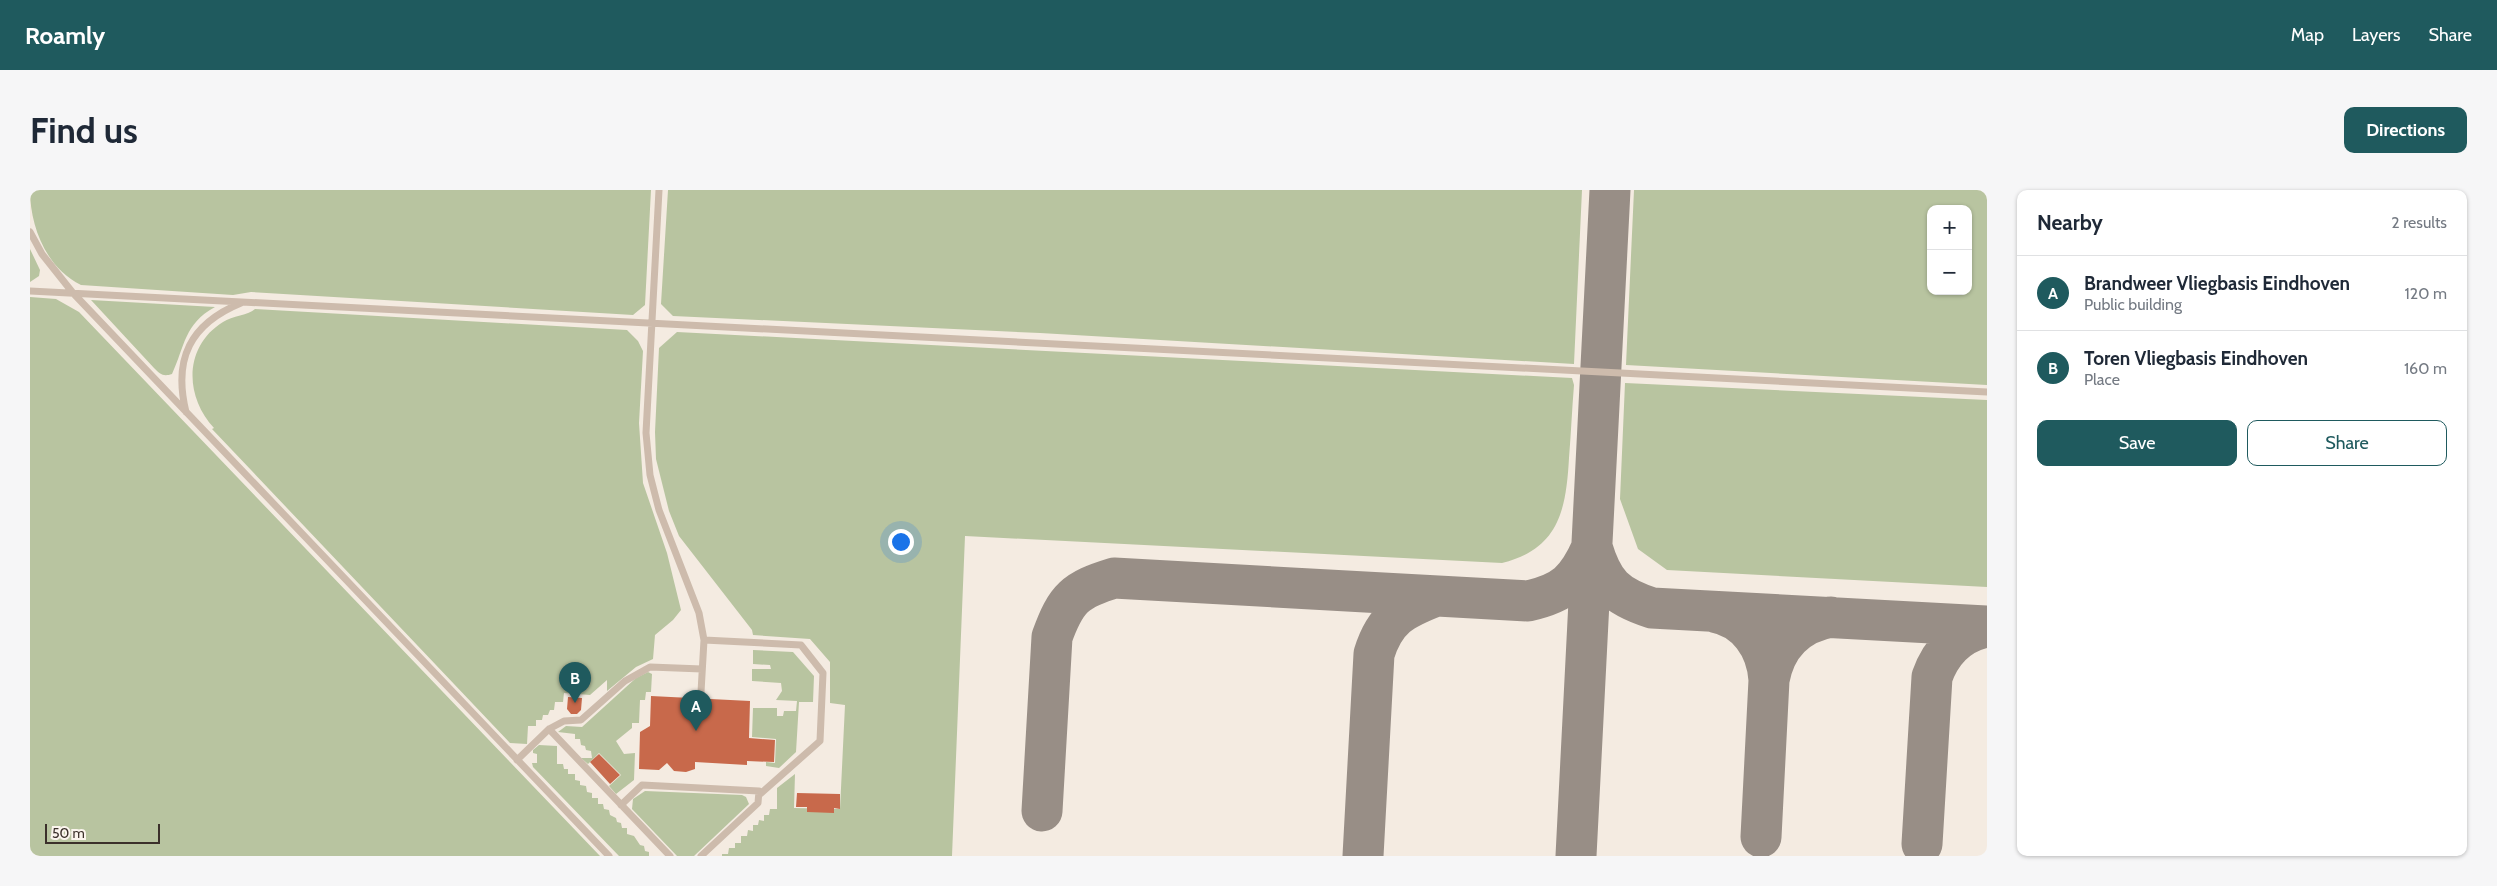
<!DOCTYPE html>
<html lang="en">
<head>
<meta charset="utf-8">
<style>
	body { margin:0; font-family:Cabin,sans-serif; background:#f6f6f7; color:#1f2937 }
	.controls { position:absolute; right:15px; top:15px; display:grid; overflow:hidden; border-radius:10px; box-shadow:0 1px 4px #0004 }
	.controls button { width:45px; height:45px; display:grid; place-items:center; padding:0; border:0; border-bottom:1px solid #e0e1e3; background:#fff; color:#1f2937; font:25px sans-serif }
	.scale { position:absolute; left:15px; bottom:12px; width:115px; box-sizing:border-box; padding-left:5px; border:2px solid #3b302b; border-top:0; font-size:14px; line-height:18px; white-space:nowrap; color:#3b302b; -webkit-text-stroke:4px #fbf5ee; paint-order:stroke }
	.you { position:absolute; left:870px; top:351px; width:18px; height:18px; margin:-12px; border:4px solid #fff; border-radius:50%; background:#1a73e8; box-shadow:0 0 0 8px #1a73e833 }
	.badge { display:grid; place-items:center; width:32px; height:32px; border-radius:50%; background:#1f5a5e; color:#fff; font-size:16px; font-weight:700 }
	.pin { position:absolute; translate:-50% -41px; filter:drop-shadow(0 1px 2px #0008) }
	.pin::after { content:''; position:absolute; top:26px; width:18px; height:15px; background:inherit; clip-path:polygon(0 0,100% 0,50% 100%) }
	.list { margin:0; padding:0; list-style:none }
	h2 { display:flex; justify-content:space-between; align-items:center; height:65px; margin:0; padding:0 20px; font-size:21px }
	h2 small { font-size:16px; font-weight:400; color:#747a83 }
	.list li { display:grid; grid-template-columns:32px 1fr auto; gap:15px; align-items:center; box-sizing:border-box; height:75px; padding:0 20px; border-top:1px solid #e0e1e3 }
	.list b { display:block; font-size:19px; white-space:nowrap }
	.list p { margin:0; font-size:16px; white-space:nowrap; color:#747a83 }
	.list em { font-size:16px; font-style:normal; color:#747a83 }
	.actions { display:flex; gap:10px; padding:15px 20px }
	.actions a { flex:1; padding:11px 0; border:1px solid #1f5a5e; border-radius:10px; text-align:center; font-size:18px; color:#1f5a5e }
	.actions .main { background:#1f5a5e; color:#fff }
	.map { position:relative; flex:none; width:1957px; height:666px; overflow:hidden; border-radius:10px }
	header { display:flex; align-items:center; gap:30px; box-sizing:border-box; height:70px; padding:0 25px; background:#1f5a5e; color:#fff }
	header strong { font-size:24px }
	nav { display:flex; gap:28px; margin-inline-start:auto; font-size:18px }
	.intro { display:flex; align-items:center; justify-content:space-between; box-sizing:border-box; height:120px; padding:0 30px }
	h1 { margin:0; font-size:35px }
	.button { padding:12px 22px; border-radius:10px; background:#1f5a5e; color:#fff; font-size:18px; font-weight:700 }
	main { display:flex; gap:30px; padding:0 30px }
	aside { flex:1; background:#fff; border-radius:10px; box-shadow:0 1px 4px #0004 }
	.map>svg:first-child { display:block }
	.green { fill:#b8c4a0; fill-rule:evenodd }
	.lines { fill:none; stroke-linecap:round; stroke-linejoin:round }
	.taxiway { stroke:#988e86; stroke-width:41 }
	.building { fill:#c8694b }
	.lane { stroke:#cdbbac; stroke-width:7 }
</style>
</head>
<body>
<header>
<strong>Roamly</strong>
<nav><a>Map</a><a>Layers</a><a>Share</a></nav>
</header>
<div class="intro"><h1>Find us</h1><a class="button">Directions</a></div>
<main>
<div class="map">
<svg width="1957" height="666" viewBox="0 0 1957 666">
	<rect width="100%" height="100%" fill="#f4ebe1"/>
	<path class="green" d="M0 0H621L615 115 603 125 221 102 203 105 51 95C16 78 0 36 0 0Z
		M638 0H1552L1544 174 1010 143 643 126 631 114Z
		M1604 0H1957V195L1596 175ZM1901 19H1938V101H1901Z
		M0 59 10 80 9 86 0 92Z
		M0 107 26 109 49 122 570 666H0Z
		M61 110 185 117C154 134 155 156 142 184 133 187 130 184 124 178Z
		M225 119 597 140 608 151 613 161 609 233 613 293 637 363 651 420 643 430 625 445 623 469 606 477 577 501V490L560 505 534 503 533 512H525L524 520H520L518 525H513L512 530H506V536H498L497 554 480 553 182 239 184 238C154 206 154 156 193 132 202 126 219 125 225 119Z
		M647 142 1542 188 1544 195C1542 219 1541 243 1539 268 1536 320 1529 359 1472 373L935 346 922 666H692V664H698L699 658H705V653H711V646H717L718 640 723 641V635H728L729 630 734 631V625H739L740 619H747V598L765 584 764 618 810 619 815 515 800 513V472L780 449 723 445 722 440 649 346 639 321 626 269 625 242 629 158Z
		M1595 193 1957 210V397L1637 380 1608 359 1590 309Z
		M723 460 763 462 784 486 783 512H769L766 562 749 578 736 576V572L745 573 746 549 722 547 723 518H747V526H753L754 521H766L767 511 746 510 752 501 751 493 722 491V479H741L740 475 723 474Z
		M618 482 622 484 621 502H616L615 510H610L609 533H602V538L586 551 594 564 605 563 604 590 586 604 579 596 591 585 569 563 558 574 551 568H562L561 561 556 560 555 556 551 555 550 549H545V544L528 542 536 536 552 537 606 488Z
		M509 555 527 556V574H533L534 579H538V584H545V590L550 591V595L556 596 557 602 562 603V608H568V614H573L574 619 579 620 580 625 586 628 587 632 591 633 592 638H597V644L604 646 610 655 614 656 615 661 619 662V666H589L503 577 502 573H507V564L503 563V560Z
		M615 601 712 605 716 607 719 614 664 666H647L602 619 603 609Z"/>
	<g class="lines">
		<path class="taxiway" d="M1562 357C1573 394 1585 406 1622 418L1957 436
			M1684 422C1717 428 1737 457 1739 490 1745 456 1767 433 1801 427
			M1012 621 1022 447C1036 408 1045 400 1084 388L1498 411C1534 403 1547 391 1562 357
			M1731 647 1739 490
			M1892 654 1902 487C1911 461 1930 442 1957 437
			M1333 666 1344 464C1355 428 1372 419 1406 406
			M1546 666 1580 0"/>
	</g>
	<path class="building" d="M621 506 720 511 719 548 745 550 744 572 717 571V575L665 572V579L656 582 644 581 637 573 629 580 609 579 610 542 620 536Z
		M538 507 552 508 551 520 547 524H541L537 519Z
		M569 564 590 585 580 594 560 572Z
		M767 603 810 604V619L804 618V623L777 622V617H766Z"/>
	<g class="lines">
		<path class="lane" d="M629 0 616 243 620 285 629 320 669 423 674 450 671 502
			M0 42 12 64 43 103 579 666
			M0 101 1957 202
			M156 222C143 169 160 134 211 113
			M674 450 771 455 793 483 790 551 729 605
			M519 539 534 531 551 530 595 491 620 477 672 479
			M487 570 519 539 640 666
			M591 615 612 595 729 601 728 613 671 666"/>
	</g>
</svg>
<div class="controls">
<button>+</button>
<button>−</button>
</div>
<div class="scale">50 m</div>
<div class="you"></div>
<div class="pin badge" style="left:666px;top:541px">A</div>
<div class="pin badge" style="left:545px;top:513px">B</div>
</div>
<aside>
<h2>Nearby<small>2 results</small></h2>
<ul class="list">
<li><span class="badge">A</span><div><b>Brandweer Vliegbasis Eindhoven</b><p>Public building</p></div><em>120 m</em></li>
<li><span class="badge">B</span><div><b>Toren Vliegbasis Eindhoven</b><p>Place</p></div><em>160 m</em></li>
</ul>
<div class="actions"><a class="main">Save</a><a>Share</a></div>
</aside>
</main>
</body>
</html>
